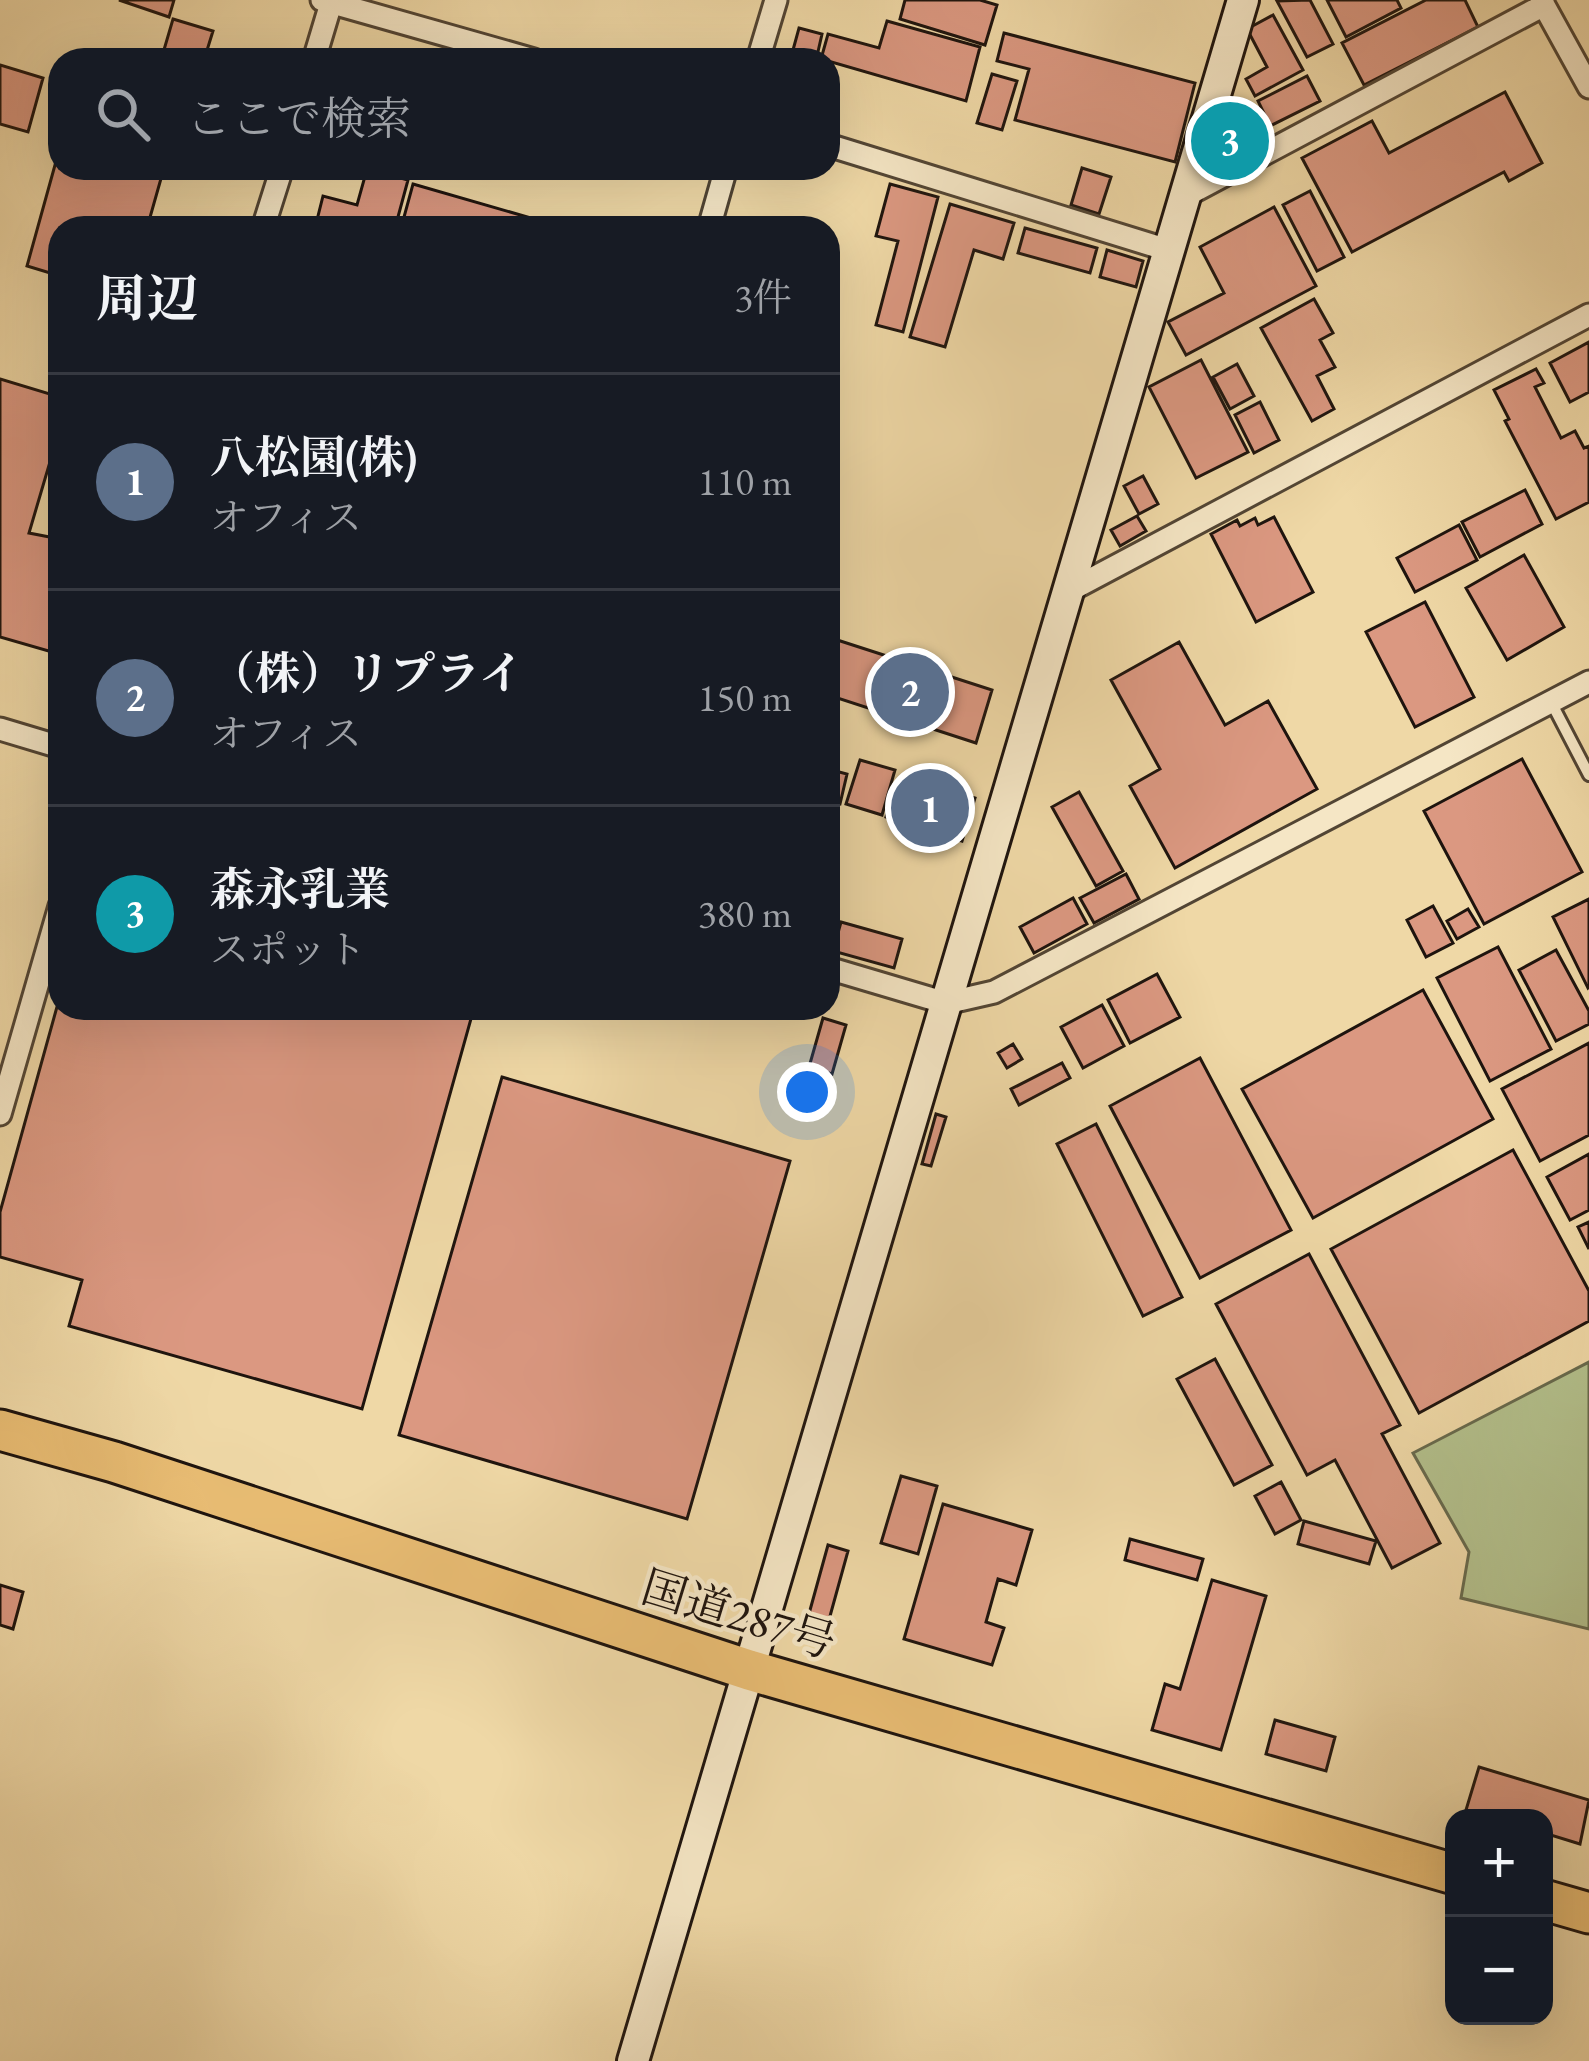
<!DOCTYPE html>
<html lang="ja">
<head>
<meta charset="utf-8">
<style>
	body { margin:0; font-family:"EB Garamond","Noto Serif JP",serif; background:#20242c; color:#f1f3f6 }
	.controls { position:absolute; right:36px; bottom:36px; display:grid; overflow:hidden; border-radius:24px; box-shadow:0 12px 48px #0002 }
	.controls button { width:108px; height:108px; display:grid; place-items:center; padding:0; border:0; border-bottom:3px solid #363941; background:#171b24; color:#f1f3f6; font:60px sans-serif }
	.you { position:absolute; left:807px; top:1092px; width:42px; height:42px; margin:-30px; border:9px solid #fff; border-radius:50%; background:#1a73e8; box-shadow:0 0 0 18px #1a73e833 }
	.badge { display:grid; place-items:center; width:78px; height:78px; border-radius:50%; background:#c59692; color:#fff; font-size:39px; font-weight:700 }
	.pin { position:absolute; translate:-50% -50%; border:6px solid #fff; box-shadow:0 3px 12px #0006 }
	.list { margin:0; padding:0; list-style:none }
	h2 { display:flex; justify-content:space-between; align-items:center; height:156px; margin:0; padding:0 48px; font-size:51px }
	h2 small { font-size:39px; font-weight:400; color:#9ea1a6 }
	.list li { display:grid; grid-template-columns:78px 1fr auto; gap:36px; align-items:center; box-sizing:border-box; height:216px; padding:0 48px; border-top:3px solid #363941 }
	.list b { display:block; font-size:45px; white-space:nowrap }
	.list p { margin:0; font-size:39px; white-space:nowrap; color:#9ea1a6 }
	.list em { font-size:39px; font-style:normal; color:#9ea1a6 }
	.icon { flex:none; width:66px; height:66px; fill:none; stroke:currentColor; stroke-width:2; stroke-linecap:round; stroke-linejoin:round }
	.map { position:relative; flex:none; width:1589px; height:2061px; overflow:hidden }
	.search { position:absolute; background:#171b24; box-shadow:0 12px 48px #0002; left:48px; top:48px; width:792px; height:132px; display:flex; align-items:center; gap:30px; box-sizing:border-box; padding:0 42px; border-radius:36px; color:#9ea1a6; font-size:45px }
	.panel { position:absolute; background:#171b24; box-shadow:0 12px 48px #0002; left:48px; top:216px; width:792px; height:804px; border-radius:36px }
	.map>svg:first-child { display:block }
	.green { fill:#b3c08c; stroke:#686a4d; stroke-width:3 }
	.building { fill:#db9881; stroke:#1e140e; stroke-width:3 }
	.lines { fill:none; stroke-linecap:round; stroke-linejoin:round }
	.lane-casing { stroke:#524534; stroke-width:16 }
	.street-casing { stroke:#524534; stroke-width:27 }
	.secondary-casing { stroke:#1e140e; stroke-width:36 }
	.highway-casing { stroke:#1e140e; stroke-width:45 }
	.lane { stroke:#f5e6c5; stroke-width:10 }
	.street { stroke:#f5e6c5; stroke-width:21 }
	.secondary { stroke:#f5e6c5; stroke-width:30 }
	.highway { stroke:#e8bc73; stroke-width:39 }
	.labels { text-anchor:middle; stroke-width:9; stroke-linejoin:round; paint-order:stroke }
	.street-label { font-size:45px; fill:#1e140e; stroke:#f5e6c5 }
</style>
</head>
<body>
<div class="map">
<svg width="1589" height="2061" viewBox="0 0 1589 2061">
	<rect width="100%" height="100%" fill="#efd8a6"/>
	<filter id="stains"><feTurbulence type="fractalNoise" baseFrequency=".00167" numOctaves="4"/><feColorMatrix values="0 0 0 0 .2 0 0 0 0 .09 0 0 0 0 .02 0 0 0 .5 -.17"/></filter>
	<radialGradient id="worn" r=".72"><stop offset=".6" stop-color="#630" stop-opacity="0"/><stop offset="1" stop-color="#630" stop-opacity=".3"/></radialGradient>
	<path class="green" d="M1589 1362V1629L1461 1598 1469 1552 1413 1453Z"/>
	<path class="building" d="M119 0H174L169 17Z
		M905 0H980L997 5 985 45 900 19Z
		M1310 0 1333 44 1307 57 1277 1Z
		M1327 0H1397L1401 8 1346 37Z
		M1426 0H1465L1478 27 1364 85 1342 43Z
		M1273 15 1303 70 1255 96 1246 79 1267 67 1247 29Z
		M173 19 213 31 204 60H161Z
		M887 21 980 47 966 101 821 59 828 34 879 48Z
		M799 28 822 34 817 56 793 50Z
		M1004 33 1195 83 1175 162 1015 120 1029 69 997 61Z
		M0 65 43 78 28 132 0 124Z
		M992 74 1017 81 1002 130 977 123Z
		M1307 76 1320 101 1270 126 1258 101Z
		M1505 92 1542 163 1509 181 1504 172 1352 252 1302 158 1372 121 1389 153Z
		M1237 127 1246 143 1222 156 1213 139Z
		M60 147V168H164L147 228H60V276L27 266Z
		M1082 168 1111 177 1099 214 1071 205Z
		M367 169 408 180 395 228H315L323 196 357 205Z
		M413 184 555 225 554 228H401Z
		M890 184 938 197 903 332 876 325 898 241 876 236Z
		M1310 191 1344 257 1317 271 1283 205Z
		M950 204 1014 223 1003 259 974 250 945 347 910 337Z
		M1274 207 1316 286 1186 355 1168 322 1224 293 1200 247Z
		M1025 228 1097 248 1090 273 1018 253Z
		M1107 250 1143 261 1136 287 1100 277Z
		M1314 299 1333 333 1320 340 1335 367 1317 376 1334 409 1312 421 1261 328Z
		M1589 342V392L1570 402 1550 363Z
		M1201 360 1248 452 1196 478 1149 387Z
		M1237 364 1254 396 1230 409 1213 377Z
		M1536 369 1544 383 1535 387 1561 438 1575 431 1584 448 1589 446V502L1556 519 1505 421 1509 419 1494 390Z
		M0 379 60 397V428L29 533 60 539 59 654 0 637Z
		M1260 402 1279 440 1254 453 1235 415Z
		M1143 476 1158 504 1139 514 1124 486Z
		M1525 490 1542 524 1480 557 1462 522Z
		M1137 516 1146 531 1120 546 1111 530Z
		M1274 517 1313 592 1256 622 1211 534 1237 520 1240 526 1255 518 1258 525Z
		M1459 525 1477 560 1415 592 1397 558Z
		M1524 555 1564 627 1507 660 1466 588Z
		M1425 602 1474 697 1415 727 1366 632Z
		M828 637 992 690 976 743 828 695Z
		M1179 642 1225 725 1268 701 1317 789 1175 868 1130 786 1160 769 1111 680Z
		M1522 759 1582 872 1484 924 1424 811Z
		M860 760 895 770 882 815 846 804Z
		M828 769 847 774 840 804 828 801Z
		M930 784 975 798 962 841 886 817 895 789 926 798Z
		M1079 792 1123 871 1096 886 1052 807Z
		M1126 874 1139 899 1094 923 1080 898Z
		M1073 898 1087 924 1034 953 1020 927Z
		M1589 899V987L1588 988 1553 917Z
		M1433 906 1453 943 1426 957 1407 920Z
		M1468 909 1479 927 1457 939 1447 921Z
		M841 922 902 939 894 968 833 951Z
		M1498 947 1551 1049 1490 1081 1437 978Z
		M1556 950 1589 1011V1024L1556 1041 1519 970Z
		M1157 974 1180 1017 1130 1043 1108 1000Z
		M1423 990 1493 1119 1313 1218 1242 1089Z
		M60 996V1008H474L362 1409 69 1326 82 1280 0 1257V1212Z
		M1102 1005 1124 1046 1083 1068 1061 1027Z
		M823 1018 846 1025 832 1074 809 1067Z
		M1589 1043V1135L1540 1161 1502 1089Z
		M1013 1044 1022 1059 1007 1068 998 1053Z
		M1200 1058 1291 1230 1200 1278 1110 1106Z
		M1062 1063 1070 1078 1019 1105 1011 1089Z
		M502 1077 790 1161 687 1519 399 1435Z
		M936 1114 946 1117 931 1166 922 1164Z
		M1096 1124 1182 1297 1143 1316 1057 1144Z
		M1513 1150 1589 1291V1321L1419 1413 1331 1249Z
		M1589 1154V1210L1570 1220 1547 1177Z
		M1589 1222V1249L1578 1227Z
		M1309 1254 1400 1425 1382 1434 1440 1543 1392 1568 1335 1460 1307 1475 1216 1304Z
		M1215 1359 1272 1465 1234 1485 1177 1379Z
		M901 1476 937 1486 918 1554 881 1543Z
		M1281 1482 1301 1520 1275 1534 1255 1496Z
		M943 1504 1032 1530 1016 1585 998 1579 986 1622 1004 1628 992 1665 904 1639Z
		M1304 1521 1376 1541 1369 1564 1298 1544Z
		M1130 1539 1203 1559 1197 1580 1125 1560Z
		M828 1545 848 1551 827 1627 807 1621Z
		M1212 1580 1266 1596 1221 1750 1152 1730 1165 1684 1180 1689Z
		M0 1585 23 1592 13 1629 0 1625Z
		M1275 1720 1335 1737 1326 1771 1266 1754Z
		M1479 1767 1589 1800 1580 1844 1544 1833V1818H1492L1466 1810Z"/>
	<g class="lines">
		<defs>
			<path id="lane" d="M1551 702 1589 775"/>
			<path id="street" d="M322 0 534 60
				M1541 0 1589 87
				M314 60 332 0
				M758 60 776 0
				M828 145 1171 251
				M1187 195 1544 5
				M263 228 282 168
				M709 228 726 168
				M1067 592 1589 315
				M0 729 60 747
				M828 968 946 1003 994 992 1589 682
				M0 1114 60 906"/>
			<path id="secondary" d="M633 2061 1243 0"/>
			<path id="highway" d="M0 1430 114 1462 749 1670 1454 1874
				M1544 1900 1589 1913"/>
		</defs>
		<use href="#lane" class="lane-casing"/>
		<use href="#street" class="street-casing"/>
		<use href="#secondary" class="secondary-casing"/>
		<use href="#highway" class="highway-casing"/>
		<use href="#lane" class="lane"/>
		<use href="#street" class="street"/>
		<use href="#secondary" class="secondary"/>
		<use href="#highway" class="highway"/>
	</g>
	<g class="labels">
		<g class="street-label">
			<text transform="translate(739 1614) rotate(17)" y="16">国道287号</text>
		</g>
	</g>
	<rect width="100%" height="100%" filter="url(#stains)"/>
	<rect width="100%" height="100%" fill="url(#worn)"/>
</svg>
<div class="controls">
<button>+</button>
<button>−</button>
</div>
<div class="you"></div>
<div class="pin badge" style="left:930px;top:808px;background:#5c6f8a">1</div>
<div class="pin badge" style="left:910px;top:692px;background:#5c6f8a">2</div>
<div class="pin badge" style="left:1230px;top:141px;background:#0f9aa8">3</div>
<div class="search"><svg class="icon" aria-label="search" viewBox="0 0 24 24"><circle cx="10" cy="10" r="6"/><path d="M15 15l6 6"/></svg>ここで検索</div>
<section class="panel">
<h2>周辺<small>3件</small></h2>
<ul class="list">
<li><span class="badge" style="background:#5c6f8a">1</span><div><b>八松園(株)</b><p>オフィス</p></div><em>110 m</em></li>
<li><span class="badge" style="background:#5c6f8a">2</span><div><b>（株）リプライ</b><p>オフィス</p></div><em>150 m</em></li>
<li><span class="badge" style="background:#0f9aa8">3</span><div><b>森永乳業</b><p>スポット</p></div><em>380 m</em></li>
</ul>
</section>
</div>
</body>
</html>
